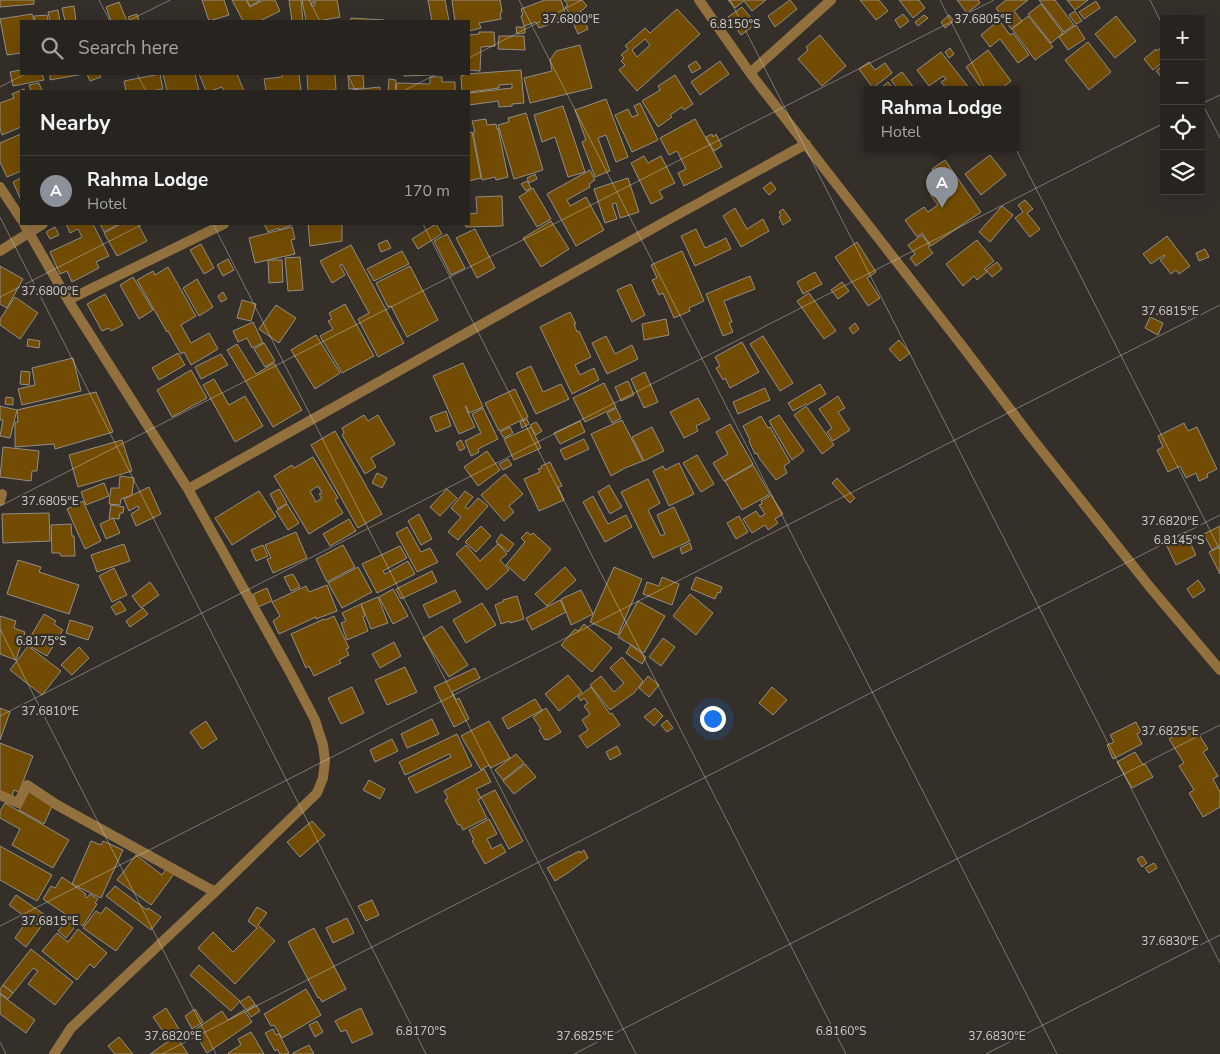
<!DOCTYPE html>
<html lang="en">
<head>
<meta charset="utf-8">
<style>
	body { margin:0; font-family:"Nunito Sans",sans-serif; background:#2f2b28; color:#f1f3f6 }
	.controls { position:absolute; right:15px; top:15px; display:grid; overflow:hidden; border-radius:0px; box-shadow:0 5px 20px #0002 }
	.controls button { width:45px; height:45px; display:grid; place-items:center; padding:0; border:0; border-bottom:1px solid #43403d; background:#27231f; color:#f1f3f6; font:25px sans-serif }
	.you { position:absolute; left:712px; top:718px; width:18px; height:18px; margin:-12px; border:4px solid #fff; border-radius:50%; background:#1a73e8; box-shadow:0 0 0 8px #1a73e833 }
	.badge { display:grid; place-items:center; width:32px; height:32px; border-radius:50%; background:#8c9099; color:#fff; font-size:16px; font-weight:700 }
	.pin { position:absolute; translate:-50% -41px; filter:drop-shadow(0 1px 2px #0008) }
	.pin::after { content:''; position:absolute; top:26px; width:18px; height:15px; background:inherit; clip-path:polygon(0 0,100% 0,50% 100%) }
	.popup { position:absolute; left:864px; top:86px; width:155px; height:65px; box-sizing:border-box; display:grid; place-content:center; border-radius:0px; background:#27231f; filter:drop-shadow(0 1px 4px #0005); font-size:16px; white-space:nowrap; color:#a4a4a4 }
	.popup b { font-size:19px; color:#f1f3f6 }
	.popup::after { content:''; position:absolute; left:50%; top:100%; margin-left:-10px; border:10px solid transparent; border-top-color:#27231f }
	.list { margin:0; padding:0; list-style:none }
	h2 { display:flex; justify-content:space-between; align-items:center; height:65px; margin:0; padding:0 20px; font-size:21px }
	h2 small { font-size:16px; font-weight:400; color:#a4a4a4 }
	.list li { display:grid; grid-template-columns:32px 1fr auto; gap:15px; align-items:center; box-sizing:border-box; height:70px; padding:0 20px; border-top:1px solid #43403d }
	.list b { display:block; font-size:19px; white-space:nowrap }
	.list p { margin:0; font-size:16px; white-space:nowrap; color:#a4a4a4 }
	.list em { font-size:16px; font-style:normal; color:#a4a4a4 }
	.icon { flex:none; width:28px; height:28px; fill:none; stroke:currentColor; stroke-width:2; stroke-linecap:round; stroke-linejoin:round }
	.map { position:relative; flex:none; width:1220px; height:1054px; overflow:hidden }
	.search { position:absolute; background:#27231f; box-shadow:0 5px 20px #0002; left:20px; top:20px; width:450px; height:55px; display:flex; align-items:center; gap:12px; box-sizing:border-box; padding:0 18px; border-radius:0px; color:#a4a4a4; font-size:19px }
	.panel { position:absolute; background:#27231f; box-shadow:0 5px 20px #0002; left:20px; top:90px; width:450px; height:135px; border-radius:0px }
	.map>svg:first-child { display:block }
	.building { fill:#714c02; stroke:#938e86; fill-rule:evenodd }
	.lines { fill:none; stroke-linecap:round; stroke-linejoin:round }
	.minor { stroke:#93713f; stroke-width:10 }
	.ticks { fill:none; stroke:#d3d0cc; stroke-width:1; stroke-opacity:0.45 }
	.ticks-label { font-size:12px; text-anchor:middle; fill:#d3d0cc; stroke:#342f29; stroke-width:4.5; stroke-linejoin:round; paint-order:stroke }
</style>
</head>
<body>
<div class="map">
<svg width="1220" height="1054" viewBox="0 0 1220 1054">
	<rect width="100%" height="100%" fill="#342f29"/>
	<path class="building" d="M0 0H34V4L0 7Z
		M202 0H224L229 15 209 21Z
		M232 0H246L250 7 264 0H275L280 11 260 21H243Z
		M247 0H261L250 6Z
		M289 0H301L303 21H292Z
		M302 0H313L314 3 311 4 312 6 315 5V0H337L340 17 318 21H306Z
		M428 0H445L449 21H432Z
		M452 0H500L502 12 500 13 501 19 479 23 481 28 469 31V21H455Z
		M545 0H561L567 18 539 28 536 22 524 26 521 16 523 15 521 9Z
		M564 0H582L587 6 573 18 565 7 568 5Z
		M728 0H766L752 11 744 1 735 8Z
		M790 0 797 9 775 27 768 16Z
		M860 0H879L888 11 876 20Z
		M899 0H919L925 8 913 18Z
		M957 0H978L980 3 967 13Z
		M1006 0H1028L1014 11 1022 21 1011 29 996 8Z
		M1039 0H1055L1074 25 1064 32Z
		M1067 0H1088L1075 10Z
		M1096 1 1100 8 1084 19 1079 12Z
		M119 2 127 21H111L106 7Z
		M1041 4 1063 33 1051 43 1028 14Z
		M74 6 76 21H65L62 8Z
		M742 7 756 24 741 35 728 17Z
		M677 9 700 34 637 91 619 70 625 65 621 61 624 58 621 55 628 49 625 46 645 28 650 33ZM645 39 650 45 637 57 632 50Z
		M58 10 60 21H50L48 12Z
		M1075 11 1082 21 1076 24 1069 15Z
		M32 14 34 21H21V53L7 55 0 19Z
		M137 14 139 21H130L128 17Z
		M903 14 909 21 900 28 895 20Z
		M47 15 48 21H35L34 16Z
		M924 15 928 18 918 26 915 22Z
		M949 15 954 21 945 28 941 22Z
		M1028 16 1053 47 1035 60 1012 29Z
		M1116 16 1136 41 1115 58 1095 34Z
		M351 18 384 20V21H350Z
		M584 20 588 29 578 34 574 25Z
		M999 20 1010 35 1013 33 1029 55 1018 63 1000 39 990 47 981 35Z
		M1076 25 1085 39 1068 50 1059 37Z
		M516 27H525V33L517 34Z
		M479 32H494L495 46 481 47 480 71 469 70V35L479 34Z
		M820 35 846 66 822 86 798 59 808 50 806 47Z
		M499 36H524L525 50 498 49Z
		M1088 42 1111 72 1089 90 1065 60Z
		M580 45 592 88 530 103 524 78 552 71 550 60 556 51Z
		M1164 45V61L1153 70 1144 59 1156 49 1157 51Z
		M950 48 954 54 949 58 945 52Z
		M988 50 1011 81 1001 89H996L994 87 992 89H982L966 67Z
		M941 52 970 89H947L941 82 946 79 943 76 929 86 917 70Z
		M696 61 701 68 692 73 688 66Z
		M720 61 729 74 700 95 691 82Z
		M869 62 875 70 885 63 892 73 873 88 859 69Z
		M1164 64V80L1156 71Z
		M21 70V74H42L44 80 13 86 10 72Z
		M521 70 524 103 512 104V106L499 107 498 101 469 105V93L512 88V84L499 85V88L470 92 462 91 461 76 467 74Z
		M902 72 915 89H895L897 88 891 80Z
		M50 74H84L50 80Z
		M87 74H99L101 77 90 81Z
		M160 74 163 89 152 91H126L124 81Z
		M163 74H195L199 91H167Z
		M199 74H237L244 91H224L222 87 211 91H206Z
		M282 74H299L301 91H266L264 79 282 77Z
		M307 74H335L336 90 308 91Z
		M404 74H453L404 76Z
		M363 75 364 88 349 89 348 76Z
		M675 75 693 104 684 110 682 107 670 115 672 117 658 127 642 101 660 90 658 86Z
		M430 77H442V82H455V91H396L397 83 430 84Z
		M389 79 396 80 395 91H388Z
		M888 82 894 89H879Z
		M39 83 42 91H31L29 85Z
		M380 87V91H352V90Z
		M24 89 25 91H21V127L2 135 0 128V103L14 98 12 94Z
		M606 99 628 157 616 162 606 135 598 138 610 171 595 177 582 142 586 140 575 110Z
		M640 103 658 140 632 152 615 115 628 109 632 117 638 115 634 106Z
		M563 106 585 172 568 177 555 137 542 142 534 115Z
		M526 113 543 170 514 179 498 125 509 122 508 118Z
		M486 119 487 125 496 124 497 129 498 128 508 177 496 180 495 177 482 180 473 132H475L472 121Z
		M695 119 722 167 684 186 678 173 686 169 677 151 669 155 660 138Z
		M472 132 481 178 469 181V133Z
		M21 134V171L7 177 0 162V143Z
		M712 134 713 137 716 134 722 146 714 151 706 137Z
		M990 155 1006 175 981 195 965 174Z
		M644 156 648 163 661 156 675 183 659 191 663 198 651 204 631 163Z
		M945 160 981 212 931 246 922 233 917 237 905 220 924 207 928 212 938 205 930 194 938 188 935 185 937 183 931 174 934 173 932 169Z
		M590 170 595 180 589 184 590 187 567 200 570 206 586 197 604 230 576 246 547 194Z
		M535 174 537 179 529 183 527 178Z
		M21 178V200L13 182Z
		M628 178 639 212 620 218 616 203 612 204 617 219 605 223 594 189Z
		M527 181 531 188 526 191 521 184Z
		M771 182 776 189 769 195 763 188Z
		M533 188 551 219 537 227 519 197Z
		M502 196 503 226 466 227 465 224H469V214L477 213 476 197Z
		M1025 200 1033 209 1027 213 1040 229 1030 237 1015 218 1023 212 1018 205Z
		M1002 206 1013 215 990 242 979 232Z
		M735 208 747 229 763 219 769 231 741 247 723 216Z
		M783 209 791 220 783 225 779 217 781 215 779 212Z
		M551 221 569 249 541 267 523 238Z
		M66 224H93L109 256 96 262 99 268 72 282 67 271 60 274 50 252 82 237 78 229 70 233Z
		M100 224H116L117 225 104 232Z
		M121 224H138L147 241 117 256 104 233Z
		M264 224H294L279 230V228L268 232Z
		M308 224H342V241L310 246Z
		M436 224 442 234 418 249 412 239Z
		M55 227 59 235 50 239 46 232Z
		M292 227 295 239 291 240 295 254 255 263 249 238Z
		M475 229 495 268 477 278 456 238Z
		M696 229 705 248 726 238 731 249 695 266 681 236Z
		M447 234 465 268 451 275 434 241Z
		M922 235 930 246 928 247 933 253 916 266 910 258 915 254 908 245Z
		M1167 236 1190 266 1179 274 1176 270 1171 274 1160 260 1165 256 1164 255 1151 264 1143 254Z
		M387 240 391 248 381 252 378 244Z
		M977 240 994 261 984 269 987 272 977 280 974 276 963 286 946 264Z
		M857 242 876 272 867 278 880 298 868 306 835 257Z
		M201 244 214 268 204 274 190 250Z
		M351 245 404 343 378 357 358 319 369 313 342 264 340 265 345 275 332 283 320 261Z
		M1205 249 1209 257 1199 261 1196 253Z
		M402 251 409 264 374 281 367 269Z
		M682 251 704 301 689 308 690 311 674 318 663 293 659 295 652 280 657 278 651 265Z
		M300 257 303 290 288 291 285 258Z
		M228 259 234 270 223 276 217 265Z
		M268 260H282L283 282 269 283Z
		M997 262 1002 269 992 277 986 270Z
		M0 266 23 279 7 308 0 304Z
		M410 266 438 320 407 337 391 306 388 307 376 283Z
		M168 267 196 316 181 325 191 343 209 333 218 349 191 365 184 352 181 354 168 331 167 332 137 280 153 271 155 275Z
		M815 272 822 284 803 294 797 282Z
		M750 276 755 289 724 301 732 322 729 323 733 332 723 336 706 294Z
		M133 277 153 310 139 319 120 285Z
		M197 279 213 307 199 316 183 288Z
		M842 282 849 291 838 299 831 290Z
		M631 284 645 315 632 322 617 290Z
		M223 292 227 299 221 302 218 296Z
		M809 293 836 331 824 339 797 301Z
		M105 294 123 325 111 331 109 328 102 331 87 304Z
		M15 297 38 313 20 339 0 325V319Z
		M242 300 256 304 251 321 237 318Z
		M345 304 374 356 342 373 320 336 333 329 328 321 332 319 329 313Z
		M276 305 296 318 279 343 259 329Z
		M570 312 576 324H574L577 332 579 331 591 357 575 365 580 375 594 368 599 380 572 394 540 327Z
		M1150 317 1163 323 1158 335 1145 328Z
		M666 319 669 335 644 340 642 324Z
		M253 322 263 343 252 348 247 338 238 342 233 331Z
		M855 323 859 329 853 334 849 328Z
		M316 335 340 373 315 389 291 350Z
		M606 336 615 354 632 345 638 359 607 374 592 343Z
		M763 336 793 383 780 391 750 344Z
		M28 339 40 341 39 348 27 346Z
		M899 340 910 353 900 361 889 349Z
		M742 342 759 372 730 388 725 378 723 380 716 368 720 366 715 357Z
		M264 343 275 361 265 367 254 349Z
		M237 344 256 374 274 363 302 410 273 427 227 350Z
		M178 353 185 365 159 380 152 368Z
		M221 354 228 365 201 379 195 367Z
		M73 358 81 391 22 405 18 389 35 385 32 368Z
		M463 363 483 407 469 413 466 406H465L475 427 459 434 433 376Z
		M531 366 543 392 561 384 569 399 536 414 516 373Z
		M191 370 207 398 172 417 157 390Z
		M21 371 30 372 29 385 20 384Z
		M645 372 658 402 644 408 631 379Z
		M214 379 229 405 245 396 263 426 235 442 203 385Z
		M628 381 634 395 621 401 615 387Z
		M604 383 616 407 585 422 573 398Z
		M820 384 826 394 807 405 806 404 793 411 788 403Z
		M765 388 770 400 738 414 733 402Z
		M515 389 528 417 499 431 485 403Z
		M96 392 113 432 55 449 54 444 15 447V422H18L17 410Z
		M838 396 845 408 838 412 850 430 833 441 827 432 832 428 819 409Z
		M6 397 13 398V405L5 404Z
		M698 398 710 419 696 426 698 431 684 438 670 412Z
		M0 406 17 410 10 438 0 436 3 420H0Z
		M806 406 834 445 822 454 794 415Z
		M483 408 498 439 478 449 479 452 471 456 465 441 481 433 472 414Z
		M616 408 621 418 612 423 607 413Z
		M446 411 451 426 436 432 430 417Z
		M364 415 368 421 378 415 395 444 371 458 376 467 365 474 342 435 344 433 342 428Z
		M779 415 804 451 792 460 769 421Z
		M761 416 768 428 770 427 790 462 784 466 787 473 776 480 759 458 757 453 755 454 749 441 750 440 743 426Z
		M527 419 529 424 522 428 520 422Z
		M622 420 643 461 625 468 611 476 591 434Z
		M580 421 585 432 560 444 554 433Z
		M536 422 542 431 536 435 530 425Z
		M1184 423 1188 431 1197 427 1217 469 1207 474 1208 477 1199 481 1196 473 1186 478 1180 466 1168 472 1157 450 1163 447 1158 436Z
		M730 424 753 464 724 481 713 463 728 454 716 432Z
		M510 427 513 433 504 438 500 432Z
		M531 427 541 448 514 460 504 439Z
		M652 427 664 451 644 461 632 437Z
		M335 431 382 514 358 528 311 445Z
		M584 439 589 449 565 460 560 450Z
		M122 440 132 471 78 487 69 455Z
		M461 440 465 448 460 451 456 443Z
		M3 447 39 451 37 471H32L31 481 0 477Z
		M487 451 500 470 478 486 464 467Z
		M697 455 714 484 701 492 683 463Z
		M313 457 338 498 335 500 343 513 309 534 274 476 292 465 294 468ZM318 486 322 493 319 494 322 498 316 502 310 491Z
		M508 459 512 465 503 470 499 464Z
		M550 462 562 486 558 487 564 500 539 511 524 479 540 472 538 469 542 468 541 466Z
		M679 463 694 494 669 506 653 471 663 466 665 470Z
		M753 465 770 494 742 510 725 481Z
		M377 473 387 478 382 488 372 483Z
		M505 474 523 494 509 506 514 512 504 521 481 495Z
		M120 476 134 478 132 495 121 499 120 505 109 504 111 488H119Z
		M837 478 855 498 850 503 832 483Z
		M648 479 660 503 648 510 661 536 665 534 657 515 674 507 690 541 653 558 621 492Z
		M104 483 109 496 86 505 81 492Z
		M609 485 622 507 610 514 598 492Z
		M149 487 161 514 136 526 131 514 139 509 138 506 129 511 124 499Z
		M279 489 287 503 278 509 270 494Z
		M447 489 457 498 440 516 430 507Z
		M259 491 276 517 232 545 215 518Z
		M465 491 473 497 465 507 468 509 478 498 488 506 458 540 448 532 461 517 451 508Z
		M771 495 783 514 775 519 778 523 768 530 765 525 752 533 743 519 756 511 760 517 765 514 759 505 762 504 761 501Z
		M593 496 608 524 626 515 632 527 605 542 583 502Z
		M83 501 101 541 85 549 67 509Z
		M287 504 299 523 288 530 276 511Z
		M111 505 124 507 123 513H120L119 519 109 518Z
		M49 513 50 541 3 543 2 514Z
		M419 514 432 539 421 545 408 521Z
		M739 516 748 532 736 539 727 523Z
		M113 518 120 533 106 539 100 524Z
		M349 519 356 531 330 546 323 534Z
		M71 524 72 536H74L75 556H61L60 553H52L51 525Z
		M481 526 491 536 476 552 465 542Z
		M1220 526V545L1212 550 1204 534Z
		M407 527 421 552 430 548 438 562 417 572 396 533Z
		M296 532 307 558 273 573 267 559 271 558 265 545Z
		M527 532 531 535 533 533 551 549 524 581 506 565 525 542 521 538Z
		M1185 532 1196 555 1176 565 1165 542Z
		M501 534 514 544 508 552 496 542Z
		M690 543 692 549 682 554 680 548Z
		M124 544 130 561 97 572 91 555Z
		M498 544 507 554 500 560 509 570 487 590 456 554 466 545 480 561Z
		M263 545 268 556 256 561 251 550Z
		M343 545 355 567 327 582 316 559Z
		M400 546 407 558 383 571 385 574 408 561 415 574 377 593 362 564Z
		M1220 547V574L1209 552Z
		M18 560 41 567 39 572 79 585 69 614 7 594Z
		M358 567 372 592 342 608 328 583Z
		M565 567 576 580 547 606 535 594Z
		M614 567 642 579 618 635 590 622Z
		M114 568 127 595 112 602 99 576Z
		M432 571 437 582 401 599 396 589Z
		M293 574 300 587 291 591 284 577Z
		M662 577 679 584 672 605 643 594 647 582 659 586Z
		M696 577 722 587 720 593 718 592 715 599 691 589Z
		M1198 580 1205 590 1193 598 1187 589Z
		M150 582 159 595 141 608 132 596Z
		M327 585 337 611 316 619V617L279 634 273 621 280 616 272 602 306 586 309 592Z
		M267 588 272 601 258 607 253 594Z
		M393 589 408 616 393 624 379 597Z
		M455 590 461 602 429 618 423 605Z
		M581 590 593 614 571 625 561 599Z
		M690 594 713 613 696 635 673 616Z
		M517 596 524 619 510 623V621L501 624 495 605 504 601 503 600Z
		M378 597 388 623 371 629 361 604Z
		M560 600 566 612 532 630 526 618Z
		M120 601 126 610 116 615 111 607Z
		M638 601 665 616 644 653 618 637Z
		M482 603 496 625 466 643 453 620Z
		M361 604 365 616 363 617 368 631 347 640 341 623 346 621 342 613Z
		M143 608 148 614 130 627 126 621Z
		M44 614 56 621 54 624 63 630 47 656 26 644Z
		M0 616 16 621 14 628 25 632 16 660 0 654Z
		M334 616 349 648 346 649 349 655 339 660 341 663 314 676 309 666 306 668 291 634 324 619 325 620Z
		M70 620 93 627 88 640 66 633Z
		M584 624 612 648 592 672 561 645 575 629 578 631Z
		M442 626 468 665 449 677 423 638Z
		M663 638 675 647 661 666 649 657Z
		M394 642 401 656 380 668 372 654Z
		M631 645 646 657 642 664 626 653Z
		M28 646 61 671 42 695 10 670Z
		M79 647 89 658 72 675 61 665Z
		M622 657 643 681 634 693 610 710 590 685 601 676 614 692 624 683 610 668Z
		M405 667 417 692 387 705 375 680Z
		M475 668 480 678 452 692 456 700 459 698 469 719 454 727 434 687Z
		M568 675 582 692 559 711 545 694Z
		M648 676 659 685 649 697 639 688Z
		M352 687 364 713 341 724 328 698Z
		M591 687 610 714 612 713 620 725 587 748 579 736 588 730 582 720 590 714 584 706 588 703 584 698 581 701 578 697Z
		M772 687 787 700 773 715 759 703Z
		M535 699 542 710 508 729 502 718Z
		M0 708 10 712 0 740Z
		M546 708 561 732 548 740V739L545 740 539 730 541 729 533 717Z
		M655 708 663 716 654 726 644 717Z
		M432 719 439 734 407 748 401 734Z
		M667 720 673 728 667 732 661 725Z
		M206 721 217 739 202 749 190 732Z
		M489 721 510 758 491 768 489 765 481 770 461 736Z
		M1136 722 1141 732 1137 734 1142 744 1113 759 1107 745 1114 742 1110 735Z
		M1193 725 1208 749 1203 752 1218 776 1213 779 1220 792V807L1203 817 1189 793 1194 790 1179 766 1184 763 1169 739Z
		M457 734 472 766 416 793 408 778 451 757 449 754 405 775 399 762Z
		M392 739 398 751 375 762 370 750Z
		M0 743 33 756 19 792 14 790 12 796 0 792Z
		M617 746 621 754 610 760 606 752Z
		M1135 752 1143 765 1145 764 1153 777 1132 788 1117 762Z
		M516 754 524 763 503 780 495 770Z
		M525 764 536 777 514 794 503 781Z
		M484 769 491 782 476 789 481 798 478 800 487 818 463 830 460 824 458 825 445 800 448 798 444 791Z
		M369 780 385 789 380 799 363 790Z
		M495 790 523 841 509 849 481 797Z
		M29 791 53 804 44 824 19 810Z
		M5 803 69 840 53 868 12 845 20 829 0 818V811Z
		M489 819 497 834 487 839 492 849 501 844 506 852 485 864 472 841 474 840 469 830Z
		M312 821 325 835 300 857 287 842Z
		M91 841 101 845 103 841 123 850 101 898 72 884Z
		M0 846 52 875 37 901 0 880Z
		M584 850 588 858 569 872 555 881 547 868 579 851 580 853Z
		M136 855 162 875 166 869 174 874 151 905 117 880Z
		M1142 856 1147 863 1142 867 1137 859Z
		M1154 863 1157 868 1149 873 1145 868Z
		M62 877 86 894 85 896 87 898 90 894 98 899 95 903 97 904 83 926 43 899 51 886 55 888Z
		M115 886 147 910 148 908 161 917 151 930 106 896Z
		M16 895 48 917 26 947 15 938 28 919 9 905Z
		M372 900 379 915 366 921 358 906Z
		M106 907 133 928 116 951 83 928 96 911 101 914Z
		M257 907 267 913 258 925 275 941 235 984 198 948 213 932 233 952 257 928 248 921Z
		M347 918 354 933 333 943 326 928Z
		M67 921 74 928 66 938 58 931Z
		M314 928 346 989 322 1002 319 997 318 998 288 942Z
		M78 929 107 953 94 968 90 964 77 980 42 951 57 933 68 942Z
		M31 949 73 982 55 1005 28 984 38 971 33 968 13 993 3 985Z
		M199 965 240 1001 231 1011 190 975Z
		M3 985 13 993 8 999 0 993V989Z
		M306 989 321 1015 282 1038 274 1025 271 1026 264 1014Z
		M0 994 35 1020 26 1033 0 1014Z
		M249 996 255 1004 246 1010 240 1002Z
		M256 1005 260 1011 251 1017 247 1011Z
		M166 1008 179 1029 167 1037 153 1017Z
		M361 1008 373 1034 352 1043 346 1030 341 1032 335 1021Z
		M195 1009 203 1022 192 1029 185 1016Z
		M244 1010 252 1022 207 1053 193 1031 222 1011 228 1020Z
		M317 1021 323 1032 315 1037 309 1025Z
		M273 1029 276 1035 279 1034 289 1053 286 1054H280L277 1049 275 1051 265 1033Z
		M251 1032 264 1054H229L228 1053 241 1045 238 1039Z
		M176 1036 188 1054H150Z
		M119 1037 133 1054H115L108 1046Z
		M309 1045 314 1054H293V1053Z"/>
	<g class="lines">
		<path class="minor" d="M699 0 750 73 963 347 1031 437 1149 586 1220 670
			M750 73 831 0
			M0 187 21 219
			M24 224 68 300 188 489 290 672 315 720 323 745 325 761 323 778 317 793 215 892 71 1028 54 1054
			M0 251 43 224
			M68 300 224 224
			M188 489 666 221 806 144
			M0 501 2 494
			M0 795 18 803 27 785 57 805 215 892"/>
	</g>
	<path class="ticks" d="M99 0 110 21M309 0 320 21M519 0 1057 1054M730 0 1220 963M940 0 1220 550M1150 0 1164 28M128 21 170 0M469 58 582 0M137 74 146 91M347 74 356 91M0 87 25 74M403 91 437 74M1201 101 1220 138M1201 104 1220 95M0 217 426 1054M213 224 636 1054M423 224 846 1054M0 297 143 224M0 506 994 0M0 629 216 1054M0 716 1164 123M0 926 1220 305M0 1042 6 1054M162 1054 1220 515M574 1054 1220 725M986 1054 1220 935"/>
	<g class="ticks-label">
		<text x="571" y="23">37.6800°E</text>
		<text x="983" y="23">37.6805°E</text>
		<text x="735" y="28">6.8150°S</text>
		<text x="50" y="295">37.6800°E</text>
		<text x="1170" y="315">37.6815°E</text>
		<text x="50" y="505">37.6805°E</text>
		<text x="1170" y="525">37.6820°E</text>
		<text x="1179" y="544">6.8145°S</text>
		<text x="41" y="645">6.8175°S</text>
		<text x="50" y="715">37.6810°E</text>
		<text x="1170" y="735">37.6825°E</text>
		<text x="50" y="925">37.6815°E</text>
		<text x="1170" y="945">37.6830°E</text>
		<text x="421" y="1035">6.8170°S</text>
		<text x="841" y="1035">6.8160°S</text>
		<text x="173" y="1040">37.6820°E</text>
		<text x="585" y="1040">37.6825°E</text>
		<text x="997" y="1040">37.6830°E</text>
	</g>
</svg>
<div class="controls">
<button>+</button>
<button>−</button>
<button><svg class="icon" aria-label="locate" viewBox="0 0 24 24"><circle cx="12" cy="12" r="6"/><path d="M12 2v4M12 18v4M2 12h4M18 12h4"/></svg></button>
<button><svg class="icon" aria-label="layers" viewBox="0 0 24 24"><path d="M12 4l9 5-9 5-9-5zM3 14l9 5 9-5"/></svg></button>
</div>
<div class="you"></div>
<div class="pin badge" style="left:942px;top:208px">A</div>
<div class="popup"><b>Rahma Lodge</b>Hotel</div>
<div class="search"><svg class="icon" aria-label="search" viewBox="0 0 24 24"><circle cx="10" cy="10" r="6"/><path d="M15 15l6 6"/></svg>Search here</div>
<section class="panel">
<h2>Nearby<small></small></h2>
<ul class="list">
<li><span class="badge">A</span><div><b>Rahma Lodge</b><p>Hotel</p></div><em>170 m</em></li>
</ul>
</section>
</div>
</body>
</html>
